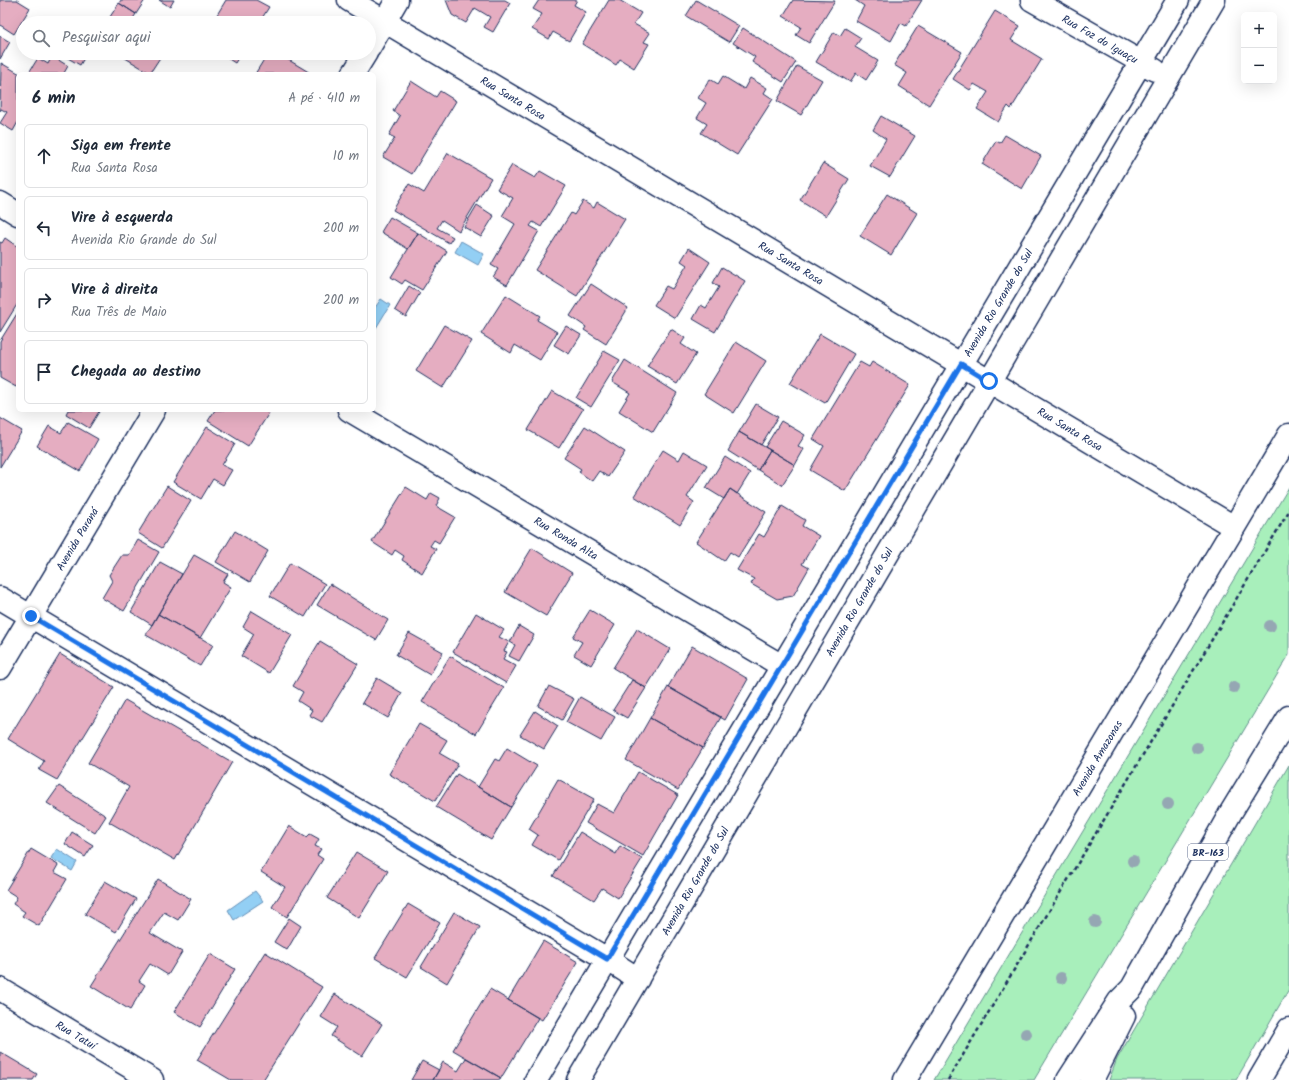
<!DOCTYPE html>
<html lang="pt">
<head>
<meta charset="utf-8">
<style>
	body { margin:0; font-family:Kalam,sans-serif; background:#f6f6f7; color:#1f2937 }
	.controls { position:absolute; right:12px; top:12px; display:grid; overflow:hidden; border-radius:6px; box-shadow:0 4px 16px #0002 }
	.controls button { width:36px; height:36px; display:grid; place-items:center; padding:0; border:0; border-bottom:1px solid #e0e1e3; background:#fff; color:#1f2937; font:20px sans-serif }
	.stop { position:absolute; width:12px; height:12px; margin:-9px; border:3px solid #1a73e8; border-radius:50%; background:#fff }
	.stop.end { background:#1a73e8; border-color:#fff; box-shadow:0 1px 4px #0008 }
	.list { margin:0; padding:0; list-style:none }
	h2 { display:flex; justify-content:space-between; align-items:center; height:52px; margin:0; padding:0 16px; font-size:17px }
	h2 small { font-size:13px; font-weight:400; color:#747a83 }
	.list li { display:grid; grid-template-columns:26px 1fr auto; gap:12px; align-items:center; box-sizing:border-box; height:64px; margin:0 8px 8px; padding:0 8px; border:1px solid #e0e1e3; border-radius:6px }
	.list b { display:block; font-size:15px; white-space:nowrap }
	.list p { margin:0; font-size:13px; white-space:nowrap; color:#747a83 }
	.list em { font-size:13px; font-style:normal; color:#747a83 }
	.icon { flex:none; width:22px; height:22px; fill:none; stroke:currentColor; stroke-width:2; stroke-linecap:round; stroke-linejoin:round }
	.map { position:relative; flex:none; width:1289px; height:1080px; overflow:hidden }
	.search { position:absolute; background:#fff; box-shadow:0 4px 16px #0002; left:16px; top:16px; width:360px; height:44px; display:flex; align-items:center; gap:10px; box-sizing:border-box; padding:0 14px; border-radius:22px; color:#747a83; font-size:15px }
	.panel { position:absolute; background:#fff; box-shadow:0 4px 16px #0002; left:16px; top:72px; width:360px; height:340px; border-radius:6px }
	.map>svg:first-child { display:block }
	.green { fill:#a8efbb; stroke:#628f8c }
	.water { fill:#93cff4; stroke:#638fb8 }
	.building { fill:#e5adc1; stroke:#1b2f5e }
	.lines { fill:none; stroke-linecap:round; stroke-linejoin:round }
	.minor-casing { stroke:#1b2f5e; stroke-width:25 }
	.highway-casing { stroke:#1b2f5e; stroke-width:25 }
	.path { stroke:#1b2f5e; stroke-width:2.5; stroke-dasharray:4 3; stroke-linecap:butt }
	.minor { stroke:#fff; stroke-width:22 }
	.highway { stroke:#fff; stroke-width:22 }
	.tree { fill:#95a7b3 }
	.route { stroke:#1a73e8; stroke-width:5 }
	.labels { text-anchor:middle; stroke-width:4; stroke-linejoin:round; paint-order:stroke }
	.shield { fill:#fff; stroke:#5f6d8e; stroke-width:1 }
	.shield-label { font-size:10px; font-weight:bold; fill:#1b2f5e }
	.street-label { font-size:11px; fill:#1b2f5e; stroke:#fff }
</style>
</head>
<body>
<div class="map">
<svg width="1289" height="1080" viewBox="0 0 1289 1080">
	<rect width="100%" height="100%" fill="#fff"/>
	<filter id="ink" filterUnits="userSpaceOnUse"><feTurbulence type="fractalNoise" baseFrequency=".025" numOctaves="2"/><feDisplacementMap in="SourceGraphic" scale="8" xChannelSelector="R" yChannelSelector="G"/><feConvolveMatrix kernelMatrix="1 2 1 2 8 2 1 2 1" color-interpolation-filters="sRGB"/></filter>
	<g filter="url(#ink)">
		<path class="green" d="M1289 487V655L1034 1080H934Z
			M1289 765V989L1236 1080H1109L1117 1059Z"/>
		<path class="water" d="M461 241 484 254 478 265 455 252Z
			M381 299 390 305 376 328 374 327V309Z
			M57 849 77 862 72 871 51 858Z
			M255 891 263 901 234 920 228 910Z"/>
		<path class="building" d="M0 0H17L30 8 14 34 0 25Z
			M121 0H145L136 14 119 3Z
			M159 0H174L170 7Z
			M226 0H256L269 7 259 23H212Z
			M446 0H505L510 3 493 32 484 27 490 17 475 8 466 23 452 15Z
			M539 0H577L574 5 586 12 569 41 553 32 549 39 532 29 542 14 533 9Z
			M609 0H619L641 13 634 24 650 33 644 42 649 44 634 68 620 59 616 65 582 44Z
			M696 0 739 26 729 42 686 16Z
			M793 0 835 1 809 43 796 35 801 27 783 16Z
			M855 0H922L906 26 901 23 891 41 856 21 864 6Z
			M119 3 136 14 132 20 137 23H106Z
			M995 11 1020 26 1011 40 1042 59 1011 109 1008 106 998 122 977 109 988 92 974 84 970 90 953 79Z
			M918 26 962 52 929 105 899 86 907 73 894 65Z
			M743 28 796 62 783 82 752 62 755 57 733 43Z
			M845 28 861 38 855 47 878 61 866 80 856 73 850 82 816 62 834 32 840 36Z
			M0 36 10 42 0 59Z
			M59 53H87L80 65Z
			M117 53H163L150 73Z
			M219 53H241L235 63Z
			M268 53H277L312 74H255Z
			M52 56 68 66 64 73 65 74H28L38 58 48 64Z
			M1 63 20 74H18V122L13 131 0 123 7 112 1 109 0 111Z
			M797 66 822 80 801 115 777 101Z
			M723 76 744 89 750 78 767 88 764 93 773 99 737 155 701 133 707 124 697 118 706 103 698 98 710 79 718 84Z
			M411 81 436 97 440 91 456 101 412 174 383 157 395 138 389 135 400 116 393 111Z
			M881 116 915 136 890 177 870 166 886 139 873 130Z
			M1005 135 1041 156 1022 189 982 164 996 141 1000 143Z
			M448 153 491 178 459 231 442 220 437 228 453 237 449 243 393 210 409 184 424 193Z
			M823 163 849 179 826 216 800 200Z
			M512 165 535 178 540 171 566 186 541 227 533 222 530 226 539 231 507 285 493 277 498 269 491 265 515 224 502 216 513 198 497 189Z
			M887 194 917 213 891 255 860 236Z
			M583 201 594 208 597 202 625 219 577 296 535 270 571 213 574 215Z
			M477 205 494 216 481 237 464 227Z
			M390 217 418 233 408 249 381 232Z
			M418 233 447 251 422 290 405 280 402 284 391 277Z
			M5 238 18 247V303L0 332V242L2 243Z
			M689 248 710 262 675 318 654 305 666 286 672 289 687 265 681 261Z
			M722 267 745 281 715 332 693 319 701 305 706 308 719 287 713 283Z
			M591 284 628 308 606 344 584 330 586 327 570 316Z
			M409 286 420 293 406 317 395 310Z
			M506 295 540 316 537 320 557 332 540 360 515 345 511 353 481 334Z
			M18 312V384L16 387 0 378V341Z
			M444 325 472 341 443 388 416 371Z
			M566 326 581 335 569 354 554 345Z
			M671 329 685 338 681 344 696 354 677 384 647 366Z
			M820 334 854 354 825 403 790 383Z
			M736 342 766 361 734 413 704 394Z
			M604 351 620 360 591 407 576 398Z
			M625 360 677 393 653 432 619 411 630 393 612 382Z
			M860 362 869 367 872 362 910 385 845 491 810 470 824 446 813 439Z
			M552 391 583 409 559 448 528 430Z
			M756 404 778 417 761 445 739 432Z
			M68 410H100L89 428 66 414Z
			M215 410H263L269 413 248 446 208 421Z
			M0 418 22 431 0 467Z
			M781 421 805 435 798 446 804 449 795 465 765 447Z
			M68 422 98 439 80 471 37 446 49 426 61 433Z
			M585 426 625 452 608 477 599 471 592 481 579 472 581 469 564 458Z
			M207 427 235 444 222 465 232 470 223 485 213 479 201 499 173 482Z
			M739 432 770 450 758 470 728 451Z
			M663 450 679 460 684 451 707 465 687 497 694 502 680 525 634 496Z
			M770 450 795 465 782 485 758 470Z
			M725 457 750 473 737 494 730 489 724 499 706 488Z
			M167 486 191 501 162 548 138 533Z
			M406 487 427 500 431 493 440 498 436 506 455 517 439 543 434 540 430 546 436 549 422 573 402 560 404 556 395 550 392 555 372 542Z
			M730 489 766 512 738 557 730 552 724 561 696 542Z
			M782 506 805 520 802 526 819 536 802 564 809 568 793 596 777 599 751 584 754 579 737 570 759 534 764 537Z
			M235 531 268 551 250 582 216 562Z
			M138 540 159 552 124 611 102 598 112 581 109 575 122 555H129Z
			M532 548 572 573 546 616 505 592Z
			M194 555 228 574 223 582 231 587 200 638 158 614Z
			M160 562 182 574 152 625 131 612Z
			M290 563 325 584 305 617 270 596Z
			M330 584 388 620 376 640 317 605Z
			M590 610 615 625 591 665 574 655 582 642 573 637Z
			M252 611 292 635 269 673 241 656 254 634 243 627Z
			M476 613 504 630 499 637 509 642 504 651 507 652 503 659 516 666 506 683 453 652Z
			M158 614 213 645 200 666 146 635Z
			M519 626 534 635 519 661 509 656 515 645 510 642Z
			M637 629 670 649 646 688 613 668Z
			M409 633 443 652 430 675 396 655Z
			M320 641 358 664 322 722 309 715 312 710 298 701 303 692 293 686Z
			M692 646 748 679 725 720 668 687Z
			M60 654 114 687 57 780 39 770 44 761 8 739Z
			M450 656 504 688 476 734 422 702Z
			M377 678 402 693 388 718 362 703Z
			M632 680 646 688 627 718 613 710Z
			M549 686 574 699 562 720 538 706Z
			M668 687 721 717 703 748 650 718Z
			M580 697 615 717 601 741 566 722Z
			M125 700 232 762 175 860 109 822 129 787 88 763Z
			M535 711 558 726 544 749 520 735Z
			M650 718 703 748 678 790 626 760Z
			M419 724 447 740 439 753 458 764 435 801 389 774Z
			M507 748 537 766 511 807 478 787 495 759 499 761Z
			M638 772 678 795 643 856 586 823 597 804 614 813Z
			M457 774 511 807 491 840 436 807Z
			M558 779 594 799 558 860 532 845 538 835 529 829Z
			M59 786 106 816 95 833 47 803Z
			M289 826 307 837 310 834 319 839 315 846 321 849 317 855 323 859 287 917 272 907 285 887 261 872Z
			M72 832 93 845 85 857 65 844Z
			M580 832 616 854 620 846 642 859 618 898 602 888 594 900 553 876Z
			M31 849 58 865 54 872 67 879 39 926 22 916 25 912 13 904 17 897 6 890Z
			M356 852 388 871 359 918 327 898Z
			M158 879 191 899 178 920 164 912 150 933 182 952 168 975 150 964 139 981 145 985 130 1010 91 986Z
			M105 881 136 899 116 932 85 914Z
			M408 904 440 923 407 977 375 958Z
			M454 912 480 927 447 983 421 967Z
			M289 918 301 926 287 950 274 942Z
			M543 941 578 962 542 1020 508 1000Z
			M265 952 322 987 263 1080H231L197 1060Z
			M210 954 235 969 200 1027 174 1012Z
			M490 989 538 1018 501 1078 453 1050Z
			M335 994 382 1024 362 1056 331 1036 337 1027 321 1017Z
			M0 1052 37 1074 33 1080H0Z
			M466 1058 501 1078 500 1080H433L443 1062 458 1071Z
			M422 1061 439 1070 433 1080H411Z"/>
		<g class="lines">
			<defs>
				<path id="minor" d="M349 0 1234 527
					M1032 0 1155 70
					M369 48 397 0
					M353 74 366 53
					M0 203 18 214
					M349 410 782 666
					M0 598 607 959 638 979
					M0 668 154 410
					M0 989 152 1080
					M536 1080 1178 0
					M578 1080 1214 0
					M905 1080 1289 435
					M1259 1080 1289 1029"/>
				<path id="highway" d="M1068 1080 1119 1001 1132 988 1231 812 1289 717
					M1092 1080 1124 1016"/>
			</defs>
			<use href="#minor" class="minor-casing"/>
			<use href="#highway" class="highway-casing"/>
			<path class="path" d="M948 1080 1289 511"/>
			<use href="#minor" class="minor"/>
			<use href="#highway" class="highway"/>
		</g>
		<g class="tree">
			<circle cx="1270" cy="626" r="6"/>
			<circle cx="1234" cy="687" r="6"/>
			<circle cx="1197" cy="748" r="6"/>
			<circle cx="1168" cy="804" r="6"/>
			<circle cx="1133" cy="861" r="6"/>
			<circle cx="1095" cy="922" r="6"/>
			<circle cx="1061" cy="978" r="6"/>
			<circle cx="1026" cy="1034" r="6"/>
		</g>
	</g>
	<g class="lines" filter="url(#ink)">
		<path class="route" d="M31 616 607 959 961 364 989 381"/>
	</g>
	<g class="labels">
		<rect class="shield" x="1188" y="844" width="40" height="16" rx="3"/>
		<g class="shield-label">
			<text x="1208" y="856">BR-163</text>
		</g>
		<g class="street-label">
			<text transform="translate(1100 39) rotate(30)" y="4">Rua Foz do Iguaçu</text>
			<text transform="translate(513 98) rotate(31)" y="4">Rua Santa Rosa</text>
			<text transform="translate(791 263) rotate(31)" y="4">Rua Santa Rosa</text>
			<text transform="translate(998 303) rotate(-59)" y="4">Avenida Rio Grande do Sul</text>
			<text transform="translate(1070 429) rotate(31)" y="4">Rua Santa Rosa</text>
			<text transform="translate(566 538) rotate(31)" y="4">Rua Ronda Alta</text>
			<text transform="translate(77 539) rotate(-59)" y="4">Avenida Paraná</text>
			<text transform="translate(859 602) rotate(-60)" y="4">Avenida Rio Grande do Sul</text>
			<text transform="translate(1097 758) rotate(-59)" y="4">Avenida Amazonas</text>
			<text transform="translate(695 881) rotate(-60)" y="4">Avenida Rio Grande do Sul</text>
			<text transform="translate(76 1035) rotate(31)" y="4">Rua Tatuí</text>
		</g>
	</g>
</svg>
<div class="controls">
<button>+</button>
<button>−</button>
</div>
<div class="stop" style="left:989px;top:381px"></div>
<div class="stop end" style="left:31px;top:616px"></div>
<div class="search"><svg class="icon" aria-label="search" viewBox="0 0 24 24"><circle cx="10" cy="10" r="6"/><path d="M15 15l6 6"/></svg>Pesquisar aqui</div>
<section class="panel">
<h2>6 min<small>A pé · 410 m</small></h2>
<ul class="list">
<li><svg class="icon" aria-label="ahead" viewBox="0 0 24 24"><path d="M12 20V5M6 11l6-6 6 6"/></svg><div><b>Siga em frente</b><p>Rua Santa Rosa</p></div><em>10 m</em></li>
<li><svg class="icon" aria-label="left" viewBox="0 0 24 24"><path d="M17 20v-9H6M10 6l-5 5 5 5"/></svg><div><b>Vire à esquerda</b><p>Avenida Rio Grande do Sul</p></div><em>200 m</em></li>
<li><svg class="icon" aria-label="right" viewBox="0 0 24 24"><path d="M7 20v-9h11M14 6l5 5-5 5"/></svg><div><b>Vire à direita</b><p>Rua Três de Maio</p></div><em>200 m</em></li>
<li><svg class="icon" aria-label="arrive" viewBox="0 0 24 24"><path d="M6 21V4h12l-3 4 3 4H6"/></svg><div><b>Chegada ao destino</b></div></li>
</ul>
</section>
</div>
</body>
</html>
